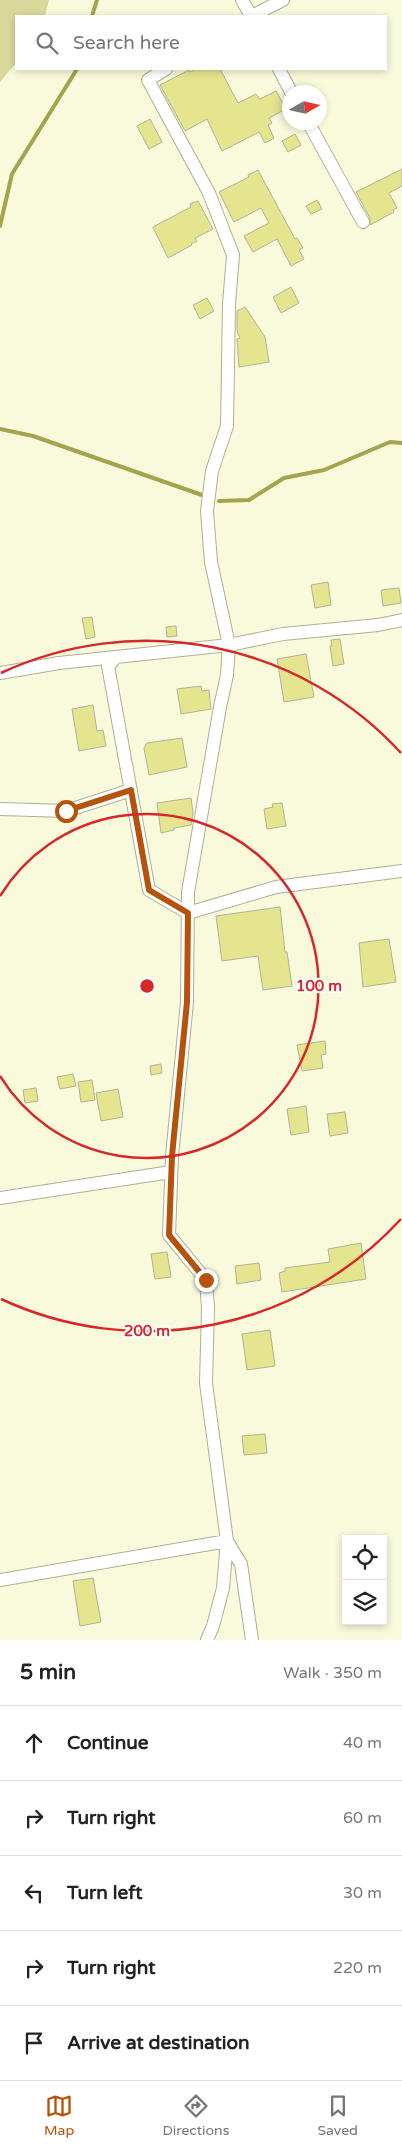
<!DOCTYPE html>
<html lang="en">
<head>
<meta charset="utf-8">
<style>
	body { margin:0; font-family:"Varela Round",sans-serif; background:#f2f2f2; color:#222 }
	.controls { position:absolute; right:15px; bottom:15px; display:grid; overflow:hidden; border-radius:0px; box-shadow:0 2px 8px #0003 }
	.controls button { width:45px; height:45px; display:grid; place-items:center; padding:0; border:0; border-bottom:1px solid #e0e0e0; background:#fff; color:#222; font:25px sans-serif }
	.compass { position:absolute; left:282px; top:85px; width:45px; height:45px; border-radius:50%; background:#fff; box-shadow:0 2px 8px #0003; rotate:81deg }
	.stop { position:absolute; width:15px; height:15px; margin:-11px; border:4px solid #b45309; border-radius:50%; background:#fff }
	.stop.end { background:#b45309; border-color:#fff; box-shadow:0 1px 5px #0008 }
	.list { margin:0; padding:0; list-style:none }
	h2 { display:flex; justify-content:space-between; align-items:center; height:65px; margin:0; padding:0 20px; font-size:21px }
	h2 small { font-size:16px; font-weight:400; color:#767676 }
	.list li { display:grid; grid-template-columns:32px 1fr auto; gap:15px; align-items:center; box-sizing:border-box; height:75px; padding:0 20px; border-top:1px solid #e0e0e0 }
	.list b { display:block; font-size:19px; white-space:nowrap }
	.list em { font-size:16px; font-style:normal; color:#767676 }
	.icon { flex:none; width:28px; height:28px; fill:none; stroke:currentColor; stroke-width:2; stroke-linecap:round; stroke-linejoin:round }
	.map { position:relative; flex:none; width:402px; height:1640px; overflow:hidden }
	.search { position:absolute; background:#fff; box-shadow:0 2px 8px #0003; left:15px; right:15px; top:15px; height:55px; display:flex; align-items:center; gap:12px; box-sizing:border-box; padding:0 18px; border-radius:0px; color:#767676; font-size:19px }
	.sheet { height:440px; background:#fff }
	nav { display:flex; justify-content:space-around; align-items:center; box-sizing:border-box; height:70px; border-top:1px solid #e0e0e0; background:#fff; font-size:14px; color:#767676 }
	nav a { display:grid; justify-items:center; gap:2px }
	nav .on { color:#b45309 }
	.map>svg:first-child { display:block }
	.green { fill:#d9d99a }
	.lines { fill:none; stroke-linecap:round; stroke-linejoin:round }
	.stream { stroke:#a4a34e; stroke-width:4 }
	.building { fill:#e5e58f; stroke:#b1b295 }
	.street-casing { stroke:#afaf93; stroke-width:14 }
	.street { stroke:#fff; stroke-width:12 }
	.route { stroke:#b45309; stroke-width:6 }
	.ring { fill:none; stroke:#d62828; stroke-width:2.5 }
	.centre { fill:#d62828; stroke:#fff; stroke-width:2.5 }
	.ring-label { font-size:15px; text-anchor:middle; font-weight:bold; fill:#d62828; stroke:#fff; stroke-width:4; stroke-linejoin:round; paint-order:stroke }
</style>
</head>
<body>
<div class="map">
<svg width="402" height="1640" viewBox="0 0 402 1640">
	<rect width="100%" height="100%" fill="#f9fadc"/>
	<path class="green" d="M0 0H49L45 16H16V63L0 82Z"/>
	<g class="lines">
		<path class="stream" d="M92 16 97 0
			M0 226 12 174 77 69
			M0 429 33 436 202 495
			M219 501 249 500 284 478 324 470 390 442 402 443"/>
	</g>
	<path class="building" d="M197 69H220L238 103 256 94 260 99 276 91 286 109 269 118 272 123 268 125 274 138 265 143 259 132 222 151 207 119 185 131 160 85 189 70 190 72Z
		M150 119 162 142 149 149 137 126Z
		M295 134 301 145 288 152 282 141Z
		M402 169V186L389 193 397 208 393 210 394 212 370 225V218L356 192Z
		M258 170 295 239 297 238 303 248 299 250 304 259 291 266 277 239 253 252 244 236 269 223 261 208 234 222 219 192 249 177 248 175Z
		M317 200 322 209 311 214 306 206Z
		M198 201 213 229 195 238 197 241 191 244 192 245 168 258 153 227 191 207 190 204Z
		M291 287 299 303 281 313 273 297Z
		M207 298 214 311 200 319 193 305Z
		M245 307 265 337 269 362 239 367 237 339 240 338 237 331V311Z
		M328 582 331 605 315 608 311 585Z
		M399 588 401 603 383 606 381 590Z
		M92 617 95 637 86 639 82 618Z
		M176 626 177 636 167 637 166 627Z
		M340 639 344 664 333 666 330 646H332L331 640Z
		M306 654 314 697 284 702 277 659Z
		M201 686 202 691 209 690 211 709 181 714 177 689Z
		M93 705 97 731 103 730 106 746 79 751 72 709Z
		M182 738 187 767 149 775 144 748 147 743Z
		M191 798 193 813 191 825 174 828V830L161 833 157 803Z
		M282 803 286 826 267 829 264 809 273 807 272 804Z
		M280 907 285 952H287L292 986 263 990 258 956 222 961 216 916Z
		M389 939 396 982 363 987 359 943Z
		M325 1041 326 1054 321 1055 323 1068 302 1071 297 1045Z
		M161 1064 162 1073 151 1075 150 1066Z
		M73 1074 76 1086 60 1089 57 1077Z
		M92 1080 95 1100 81 1102 78 1082Z
		M36 1088 38 1101 25 1103 23 1090Z
		M118 1089 123 1117 101 1121 96 1093Z
		M306 1106 309 1132 291 1135 287 1109Z
		M345 1112 348 1133 330 1136 327 1114Z
		M361 1243 366 1279 282 1292 279 1273 285 1271V1268L330 1262 328 1249Z
		M167 1252 171 1277 155 1279 151 1254Z
		M259 1263 261 1280 237 1284 235 1266Z
		M270 1330 275 1366 247 1370 242 1334Z
		M265 1434 267 1453 244 1455 242 1436Z
		M93 1578 101 1622 80 1626 73 1581Z"/>
	<g class="lines">
		<defs>
			<path id="street" d="M242 0 251 16
				M252 16 283 0
				M166 69 148 80 209 193 233 255 229 304 227 426 212 471 207 511 211 562 229 645 227 675 220 707 188 892 187 1002 172 1156 169 1235 206 1280 208 1308 206 1383 227 1541 223 1588 213 1626 207 1640
				M279 69 291 92
				M308 122 363 222
				M116 657 108 666 149 890 188 913 276 887 402 871
				M0 673 59 663 229 645 283 634 378 625 402 620
				M0 809 66 811 131 790
				M0 1198 171 1172
				M0 1580 227 1541 241 1564 252 1640"/>
		</defs>
		<use href="#street" class="street-casing"/>
		<use href="#street" class="street"/>
	</g>
	<g class="lines">
		<path class="route" d="M66 811 131 790 149 890 188 913 187 1002 172 1156 169 1235 206 1280"/>
	</g>
	<g class="ring">
		<path d="M0 896A172 172 0 1 1 0 1076"/>
		<path d="M401 1219A345 345 0 0 1 1 1299M1 673A345 345 0 0 1 401 753"/>
	</g>
	<circle cx="147" cy="986" r="8" class="centre"/>
	<g class="ring-label">
		<text x="319" y="991">100 m</text>
		<text x="147" y="1336">200 m</text>
	</g>
</svg>
<div class="controls">
<button><svg class="icon" aria-label="locate" viewBox="0 0 24 24"><circle cx="12" cy="12" r="6"/><path d="M12 2v4M12 18v4M2 12h4M18 12h4"/></svg></button>
<button><svg class="icon" aria-label="layers" viewBox="0 0 24 24"><path d="M12 4l9 5-9 5-9-5zM3 14l9 5 9-5"/></svg></button>
</div>
<svg class="compass" viewBox="-18 -18 36 36"><path d="M0-13l5 13h-10z" fill="#e53935"/><path d="M0 13l5-13h-10z" fill="#767676"/></svg>
<div class="stop" style="left:66px;top:811px"></div>
<div class="stop end" style="left:206px;top:1280px"></div>
<div class="search"><svg class="icon" aria-label="search" viewBox="0 0 24 24"><circle cx="10" cy="10" r="6"/><path d="M15 15l6 6"/></svg>Search here</div>
</div>
<section class="sheet">
<h2>5 min<small>Walk · 350 m</small></h2>
<ul class="list">
<li><svg class="icon" aria-label="ahead" viewBox="0 0 24 24"><path d="M12 20V5M6 11l6-6 6 6"/></svg><div><b>Continue</b></div><em>40 m</em></li>
<li><svg class="icon" aria-label="right" viewBox="0 0 24 24"><path d="M7 20v-9h11M14 6l5 5-5 5"/></svg><div><b>Turn right</b></div><em>60 m</em></li>
<li><svg class="icon" aria-label="left" viewBox="0 0 24 24"><path d="M17 20v-9H6M10 6l-5 5 5 5"/></svg><div><b>Turn left</b></div><em>30 m</em></li>
<li><svg class="icon" aria-label="right" viewBox="0 0 24 24"><path d="M7 20v-9h11M14 6l5 5-5 5"/></svg><div><b>Turn right</b></div><em>220 m</em></li>
<li><svg class="icon" aria-label="arrive" viewBox="0 0 24 24"><path d="M6 21V4h12l-3 4 3 4H6"/></svg><div><b>Arrive at destination</b></div></li>
</ul>
</section>
<nav>
<a class="on"><svg class="icon" aria-label="map" viewBox="0 0 24 24"><path d="M3 6l6-2 6 2 6-2v14l-6 2-6-2-6 2zM9 4v14M15 6v14"/></svg>Map</a>
<a><svg class="icon" aria-label="directions" viewBox="0 0 24 24"><path d="M12 3l9 9-9 9-9-9zM9 14v-3h6M13 9l2 2-2 2"/></svg>Directions</a>
<a><svg class="icon" aria-label="saved" viewBox="0 0 24 24"><path d="M7 4h10v16l-5-4-5 4z"/></svg>Saved</a>
</nav>
</body>
</html>
